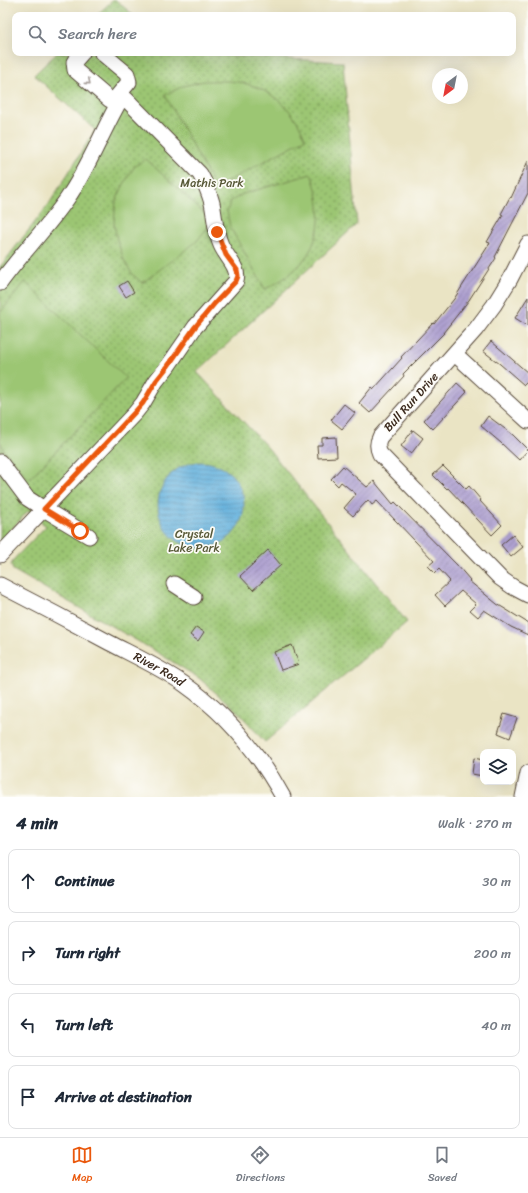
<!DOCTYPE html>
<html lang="en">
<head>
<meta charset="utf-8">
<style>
	body { margin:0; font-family:Sriracha,sans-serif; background:#f6f6f7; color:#1f2937 }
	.controls { position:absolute; right:12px; bottom:12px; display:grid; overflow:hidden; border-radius:8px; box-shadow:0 4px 16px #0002 }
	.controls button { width:36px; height:36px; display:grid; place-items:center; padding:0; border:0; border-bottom:1px solid #e0e1e3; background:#fff; color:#1f2937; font:20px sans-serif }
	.compass { position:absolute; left:432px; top:68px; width:36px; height:36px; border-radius:50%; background:#fff; box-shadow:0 4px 16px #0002; rotate:212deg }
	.stop { position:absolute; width:12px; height:12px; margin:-9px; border:3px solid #ea580c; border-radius:50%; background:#fff }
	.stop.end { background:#ea580c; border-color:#fff; box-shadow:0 1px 4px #0008 }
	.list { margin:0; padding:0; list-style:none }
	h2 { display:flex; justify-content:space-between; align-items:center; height:52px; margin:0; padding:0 16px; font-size:17px }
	h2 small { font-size:13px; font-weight:400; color:#747a83 }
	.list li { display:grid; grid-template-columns:26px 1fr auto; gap:12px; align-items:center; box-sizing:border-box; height:64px; margin:0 8px 8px; padding:0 8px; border:1px solid #e0e1e3; border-radius:8px }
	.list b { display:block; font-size:15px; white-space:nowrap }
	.list em { font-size:13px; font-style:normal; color:#747a83 }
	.icon { flex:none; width:22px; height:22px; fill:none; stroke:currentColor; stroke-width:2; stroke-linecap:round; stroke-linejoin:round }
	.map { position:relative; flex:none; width:528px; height:797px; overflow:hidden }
	.search { position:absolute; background:#fff; box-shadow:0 4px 16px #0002; left:12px; right:12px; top:12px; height:44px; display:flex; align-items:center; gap:10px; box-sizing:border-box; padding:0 14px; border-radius:8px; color:#747a83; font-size:15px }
	.sheet { height:340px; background:#fff }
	nav { display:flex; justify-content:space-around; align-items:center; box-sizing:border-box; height:56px; border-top:1px solid #e0e1e3; background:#fff; font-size:11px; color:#747a83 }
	nav a { display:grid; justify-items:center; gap:2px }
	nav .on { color:#ea580c }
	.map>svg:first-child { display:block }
	.park { fill:url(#park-dots); stroke:#6c7848 }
	.pitch { fill:#9cc673; stroke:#6c7848 }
	.water { fill:url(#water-rules); stroke:#506e7e }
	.building { fill:url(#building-hatch) }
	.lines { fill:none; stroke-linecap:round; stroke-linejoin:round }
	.minor-casing { stroke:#554637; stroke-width:17 }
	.minor { stroke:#fff; stroke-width:15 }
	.oneway { stroke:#a79f9a }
	.route { stroke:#ea580c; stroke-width:5 }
	.labels { text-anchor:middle; stroke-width:3.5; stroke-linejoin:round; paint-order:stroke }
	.park-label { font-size:12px; fill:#585938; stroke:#fdfcf7 }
	.street-label { font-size:12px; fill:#3b2a1e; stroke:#fdfcf7 }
</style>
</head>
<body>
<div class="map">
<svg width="528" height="797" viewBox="0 0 528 797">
	<defs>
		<pattern id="park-dots" width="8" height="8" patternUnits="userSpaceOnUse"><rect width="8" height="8" fill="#9cc673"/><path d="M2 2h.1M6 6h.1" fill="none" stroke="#80a15e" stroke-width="1.8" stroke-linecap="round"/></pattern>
		<pattern id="water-rules" width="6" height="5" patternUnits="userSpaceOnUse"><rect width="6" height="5" fill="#64b1dd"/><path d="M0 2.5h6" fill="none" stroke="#5490b3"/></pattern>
		<pattern id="building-hatch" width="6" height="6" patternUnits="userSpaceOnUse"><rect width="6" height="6" fill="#aea0d0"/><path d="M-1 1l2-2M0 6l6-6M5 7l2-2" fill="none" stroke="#8f83a8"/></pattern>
	</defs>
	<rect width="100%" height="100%" fill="#fdfcf7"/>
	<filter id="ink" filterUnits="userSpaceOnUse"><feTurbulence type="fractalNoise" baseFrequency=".025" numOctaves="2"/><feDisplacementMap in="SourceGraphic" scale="8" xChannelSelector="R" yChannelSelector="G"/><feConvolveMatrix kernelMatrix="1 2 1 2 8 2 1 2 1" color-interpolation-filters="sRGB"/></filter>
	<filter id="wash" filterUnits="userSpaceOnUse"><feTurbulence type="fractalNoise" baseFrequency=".012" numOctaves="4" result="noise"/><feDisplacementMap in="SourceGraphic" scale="16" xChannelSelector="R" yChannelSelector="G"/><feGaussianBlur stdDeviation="0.9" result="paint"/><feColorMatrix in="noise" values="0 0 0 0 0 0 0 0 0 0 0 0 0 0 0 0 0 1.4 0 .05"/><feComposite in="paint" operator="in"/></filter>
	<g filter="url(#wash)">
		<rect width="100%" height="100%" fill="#eae4c4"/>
		<path class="park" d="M113 0H116L133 15H97Z
			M57 53H181L343 62 357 224 197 372 268 448 407 622 265 742 239 713 199 678 155 651 13 570 11 565 14 559 46 526 28 511 0 542V267L49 204 95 130 34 75Z"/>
		<path class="pitch" d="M204 81C218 81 234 80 247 84 273 91 297 112 305 139L219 186 214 185 165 95 183 86Z
			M146 159 209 218 208 227 196 242 142 283 132 274 124 260 117 240 114 223 116 201 122 188 129 175 135 166Z
			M311 174C331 224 315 266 265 289L230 227 227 211 231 201 243 194Z
			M25 282 126 378 29 479 4 450 0 441V313Z"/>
		<path class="water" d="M158 505a43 43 0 1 1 86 0a43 43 0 1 1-86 0Z"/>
		<g id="blocks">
			<path class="building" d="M528 161V193L495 257 496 258 469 300 443 333H444L403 374 404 376 370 413 359 403 372 387 374 389 402 358 401 357 433 323 434 324 454 299 490 243 487 242 503 215 501 214 510 197 511 198Z
				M127 281 134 292 126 297 119 286Z
				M528 297V326L515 318Z
				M491 341 528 373V381L524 385 500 364 483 351Z
				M457 383 467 392 433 429 424 420Z
				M344 404 355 413 342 429 331 420Z
				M488 416 513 435 528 450 519 460 501 443 481 426Z
				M413 430 423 438 411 454 401 446Z
				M336 437 337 457 318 458 317 445H322V438Z
				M343 466 367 487 374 481 393 504 395 502 457 565 470 580 469 581 497 604 528 623V635L511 627 484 610 478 617 470 610 476 604 461 591 445 606 435 595 450 581 439 569 435 573 428 566 434 561 377 501 372 505 368 500 353 516 344 508 356 494 341 482 338 486 331 479Z
				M443 466 466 489 469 486 481 500 480 501 502 525 492 535 448 488 447 489 433 475Z
				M513 535 523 547 511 557 501 545Z
				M268 550 281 565 253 590 240 576Z
				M196 627 204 632 198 641 190 635Z
				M292 645 299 664 281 670 274 652Z
				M504 714 517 718 510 738 498 733Z
				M474 758 483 760V776L472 774Z"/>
		</g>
	</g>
	<g filter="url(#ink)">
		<use href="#blocks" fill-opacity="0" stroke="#554637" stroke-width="1"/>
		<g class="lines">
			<defs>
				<g id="minor">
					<path d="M82 53 74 62 75 70 110 100H114L129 82 127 74 102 53"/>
					<path d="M528 244 510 279 494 305 476 329 380 437C377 443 377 447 380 454L500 578 513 587 528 595"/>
					<path d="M0 283C21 254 46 229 67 199 88 169 101 134 119 102L122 99H126L200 174C205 183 209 192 212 203 215 217 215 232 221 245 226 257 240 268 236 281L195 327 168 366 156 381 143 403 135 413 0 555"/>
					<path d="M455 354 528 421"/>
					<path d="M0 462 27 498 44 509 89 536"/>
					<path d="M174 584 194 597"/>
					<path id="s1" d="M0 585C37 604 73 623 110 643 135 656 161 668 184 684 225 713 259 753 283 797"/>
					<path d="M523 797 528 773"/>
				</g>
			</defs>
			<use href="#minor" class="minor-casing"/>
			<use href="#minor" class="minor"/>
		</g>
		<defs><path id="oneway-chevron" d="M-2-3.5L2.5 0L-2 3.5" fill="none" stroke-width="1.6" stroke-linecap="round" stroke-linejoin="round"/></defs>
		<use class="oneway" href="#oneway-chevron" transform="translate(88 82) rotate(40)"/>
	</g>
	<g class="lines" filter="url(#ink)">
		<path class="route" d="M80 531 44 509 134 413 143 403 156 381 168 366 195 327 215 303 236 281 238 276 237 270 226 255 217 232"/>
	</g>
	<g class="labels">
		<g class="park-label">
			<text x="212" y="187">Mathis Park</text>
			<text x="194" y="538">Crystal<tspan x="194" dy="14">Lake Park</tspan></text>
		</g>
		<g class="street-label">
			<text transform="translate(411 402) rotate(-48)" y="4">Bull Run Drive</text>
			<text dy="4" stroke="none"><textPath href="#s1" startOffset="180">River Road</textPath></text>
		</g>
	</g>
</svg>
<div class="controls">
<button><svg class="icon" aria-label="layers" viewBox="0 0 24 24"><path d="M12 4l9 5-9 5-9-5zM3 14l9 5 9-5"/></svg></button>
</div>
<svg class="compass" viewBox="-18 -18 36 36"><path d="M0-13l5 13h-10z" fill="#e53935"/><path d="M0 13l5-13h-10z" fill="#747a83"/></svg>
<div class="stop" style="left:80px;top:531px"></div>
<div class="stop end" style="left:217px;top:232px"></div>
<div class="search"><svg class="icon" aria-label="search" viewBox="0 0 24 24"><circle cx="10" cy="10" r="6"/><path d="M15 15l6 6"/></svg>Search here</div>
</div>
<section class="sheet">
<h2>4 min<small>Walk · 270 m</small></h2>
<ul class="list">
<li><svg class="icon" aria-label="ahead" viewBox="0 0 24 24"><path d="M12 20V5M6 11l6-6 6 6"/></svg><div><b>Continue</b></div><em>30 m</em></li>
<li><svg class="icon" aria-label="right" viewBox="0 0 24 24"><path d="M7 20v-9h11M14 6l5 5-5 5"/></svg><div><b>Turn right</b></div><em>200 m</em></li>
<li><svg class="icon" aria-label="left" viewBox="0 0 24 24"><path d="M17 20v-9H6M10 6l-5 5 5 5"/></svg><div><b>Turn left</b></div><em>40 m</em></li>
<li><svg class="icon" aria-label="arrive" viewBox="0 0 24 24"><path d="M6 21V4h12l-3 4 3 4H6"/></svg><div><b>Arrive at destination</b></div></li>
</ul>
</section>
<nav>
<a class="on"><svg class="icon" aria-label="map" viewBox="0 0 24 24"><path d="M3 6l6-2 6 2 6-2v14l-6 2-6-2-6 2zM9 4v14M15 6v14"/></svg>Map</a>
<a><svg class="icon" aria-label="directions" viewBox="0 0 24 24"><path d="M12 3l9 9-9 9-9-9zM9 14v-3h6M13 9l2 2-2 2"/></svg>Directions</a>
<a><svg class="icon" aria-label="saved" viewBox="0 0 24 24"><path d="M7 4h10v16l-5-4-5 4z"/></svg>Saved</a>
</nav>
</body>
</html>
